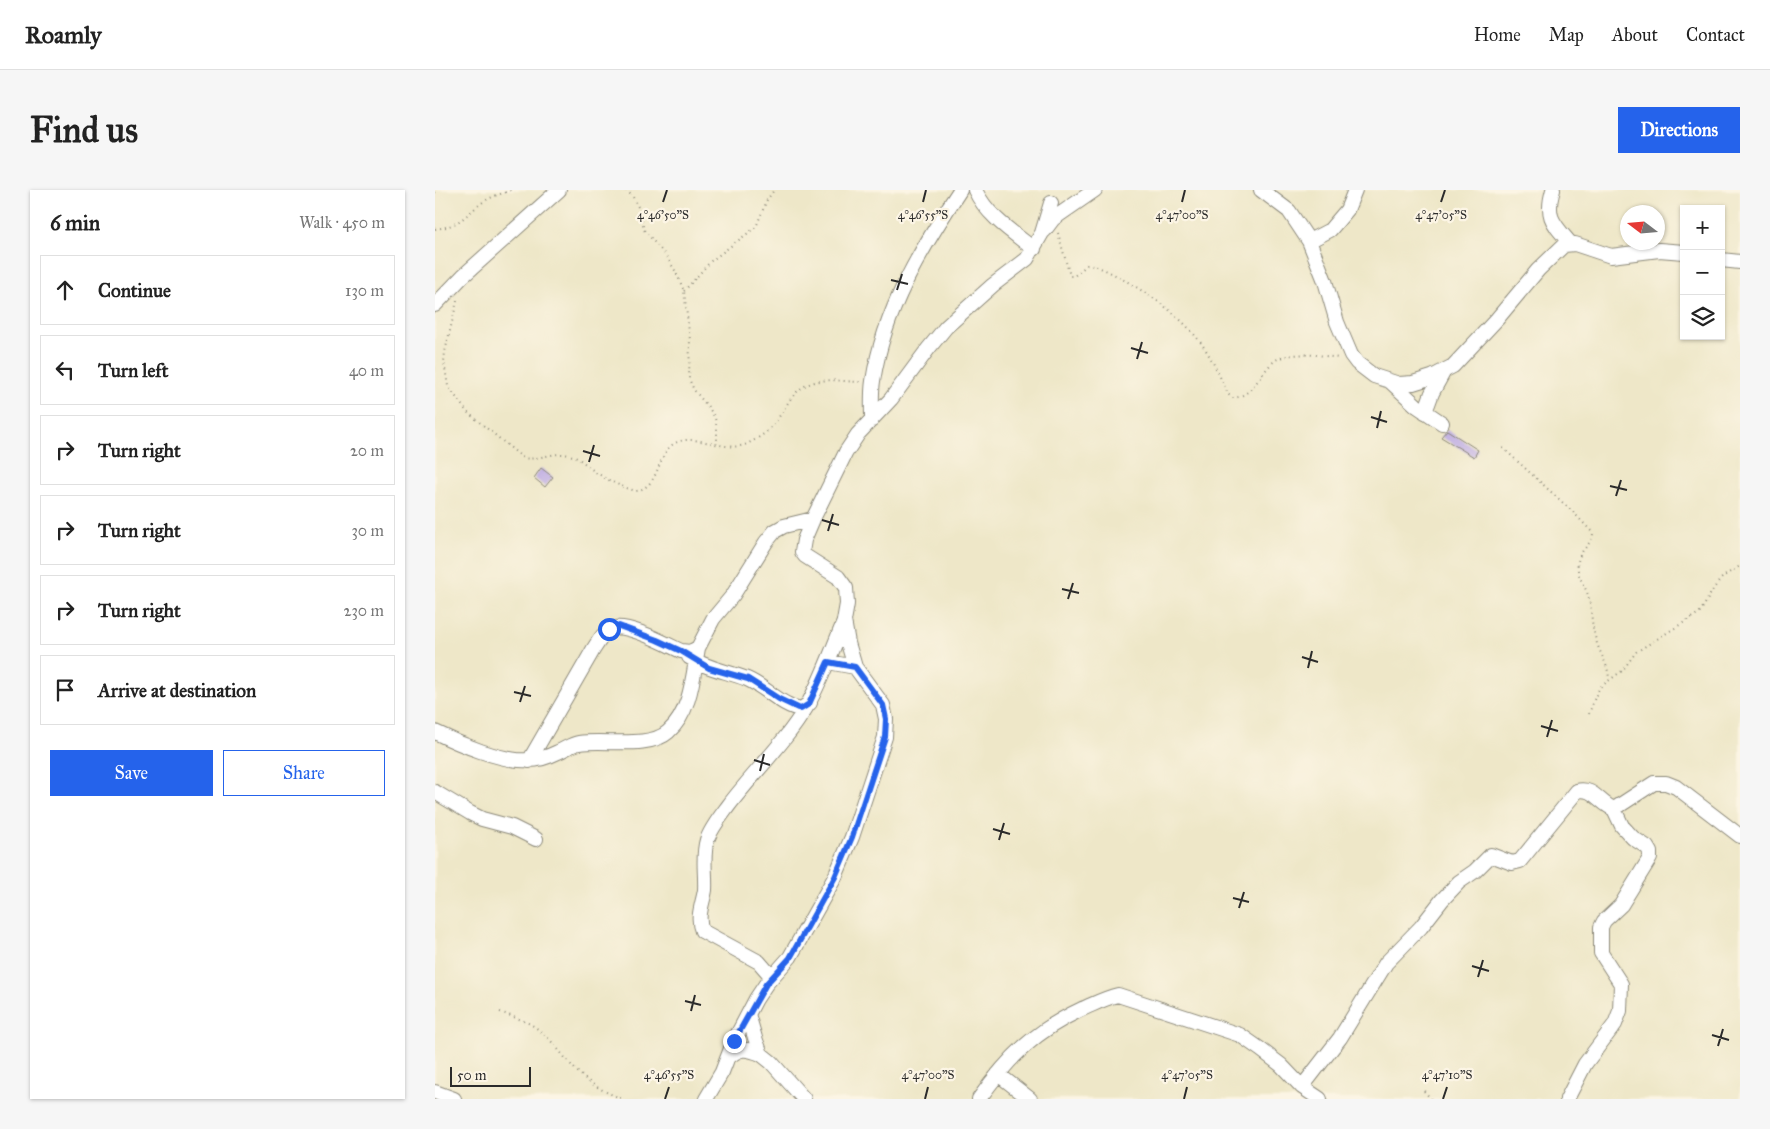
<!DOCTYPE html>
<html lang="en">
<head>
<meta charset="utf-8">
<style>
	body { margin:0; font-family:"IM FELL Great Primer",serif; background:#f6f6f6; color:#222 }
	.controls { position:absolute; right:15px; top:15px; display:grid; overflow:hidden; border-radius:0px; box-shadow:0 1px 4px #0004 }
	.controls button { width:45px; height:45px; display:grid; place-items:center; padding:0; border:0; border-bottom:1px solid #e0e0e0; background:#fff; color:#222; font:25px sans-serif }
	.compass { position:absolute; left:1185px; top:15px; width:45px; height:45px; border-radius:50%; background:#fff; box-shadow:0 1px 4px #0004; rotate:286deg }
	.scale { position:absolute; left:15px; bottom:12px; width:81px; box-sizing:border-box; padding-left:5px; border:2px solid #2b2b2b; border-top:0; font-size:14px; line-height:18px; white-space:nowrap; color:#2b2b2b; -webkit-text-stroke:4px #fcf5e5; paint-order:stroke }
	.stop { position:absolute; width:15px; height:15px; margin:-11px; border:4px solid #2563eb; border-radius:50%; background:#fff }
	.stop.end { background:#2563eb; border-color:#fff; box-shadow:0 1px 5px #0008 }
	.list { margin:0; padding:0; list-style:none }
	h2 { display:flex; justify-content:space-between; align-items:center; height:65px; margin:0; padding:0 20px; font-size:21px }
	h2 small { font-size:16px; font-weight:400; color:#767676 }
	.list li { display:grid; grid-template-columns:32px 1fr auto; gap:15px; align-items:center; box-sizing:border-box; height:70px; margin:0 10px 10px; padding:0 10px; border:1px solid #e0e0e0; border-radius:0px }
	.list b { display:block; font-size:19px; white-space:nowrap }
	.list em { font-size:16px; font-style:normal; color:#767676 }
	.actions { display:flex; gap:10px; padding:15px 20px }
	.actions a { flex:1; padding:11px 0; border:1px solid #2563eb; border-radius:0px; text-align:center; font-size:18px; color:#2563eb }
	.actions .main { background:#2563eb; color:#fff }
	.icon { flex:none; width:28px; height:28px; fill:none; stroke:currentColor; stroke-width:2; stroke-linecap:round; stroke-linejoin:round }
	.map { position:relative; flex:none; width:1305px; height:909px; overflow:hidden; border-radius:0px }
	header { display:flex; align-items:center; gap:30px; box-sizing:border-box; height:70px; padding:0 25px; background:#fff; border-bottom:1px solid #e0e0e0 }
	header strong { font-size:24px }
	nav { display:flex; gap:28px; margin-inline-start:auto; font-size:18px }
	.intro { display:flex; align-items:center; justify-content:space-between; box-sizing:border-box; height:120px; padding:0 30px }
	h1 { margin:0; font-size:35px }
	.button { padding:12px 22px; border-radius:0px; background:#2563eb; color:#fff; font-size:18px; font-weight:700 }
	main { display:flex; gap:30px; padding:0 30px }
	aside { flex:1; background:#fff; border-radius:0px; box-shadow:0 1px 4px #0004 }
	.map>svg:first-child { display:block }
	.building { fill:#c4b4e3 }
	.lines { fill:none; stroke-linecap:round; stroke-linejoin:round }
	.minor-casing { stroke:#8c897a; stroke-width:16 }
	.path { stroke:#8c897a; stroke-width:2; stroke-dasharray:1 4; stroke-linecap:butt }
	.minor { stroke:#fff; stroke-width:14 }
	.route { stroke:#2563eb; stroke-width:6 }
	.ticks { fill:none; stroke:#2b2b2b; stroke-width:2 }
	.ticks-label { font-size:12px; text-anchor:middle; fill:#2b2b2b; stroke:#fcf5e5; stroke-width:4.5; stroke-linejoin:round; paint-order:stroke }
</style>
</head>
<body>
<header>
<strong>Roamly</strong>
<nav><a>Home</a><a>Map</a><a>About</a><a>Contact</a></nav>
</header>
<div class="intro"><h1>Find us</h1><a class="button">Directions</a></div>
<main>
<aside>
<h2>6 min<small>Walk · 450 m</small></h2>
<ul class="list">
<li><svg class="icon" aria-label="ahead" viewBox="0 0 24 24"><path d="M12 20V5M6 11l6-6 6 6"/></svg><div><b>Continue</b></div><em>130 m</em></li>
<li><svg class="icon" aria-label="left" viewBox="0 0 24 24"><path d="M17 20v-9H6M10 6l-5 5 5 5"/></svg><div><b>Turn left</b></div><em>40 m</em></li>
<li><svg class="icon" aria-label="right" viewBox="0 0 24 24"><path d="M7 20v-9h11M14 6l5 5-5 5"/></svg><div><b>Turn right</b></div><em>20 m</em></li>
<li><svg class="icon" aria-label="right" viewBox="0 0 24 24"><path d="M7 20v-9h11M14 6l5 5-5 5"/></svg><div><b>Turn right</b></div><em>30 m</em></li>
<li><svg class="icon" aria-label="right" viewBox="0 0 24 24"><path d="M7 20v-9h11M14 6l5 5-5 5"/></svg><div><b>Turn right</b></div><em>230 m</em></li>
<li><svg class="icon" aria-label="arrive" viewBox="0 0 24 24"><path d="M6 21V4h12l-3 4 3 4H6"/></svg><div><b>Arrive at destination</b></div></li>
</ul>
<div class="actions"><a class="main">Save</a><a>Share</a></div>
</aside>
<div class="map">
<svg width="1305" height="909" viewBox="0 0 1305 909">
	<rect width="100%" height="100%" fill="#fcf5e5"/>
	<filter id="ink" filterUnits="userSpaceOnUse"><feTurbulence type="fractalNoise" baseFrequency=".02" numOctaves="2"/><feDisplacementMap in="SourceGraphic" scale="10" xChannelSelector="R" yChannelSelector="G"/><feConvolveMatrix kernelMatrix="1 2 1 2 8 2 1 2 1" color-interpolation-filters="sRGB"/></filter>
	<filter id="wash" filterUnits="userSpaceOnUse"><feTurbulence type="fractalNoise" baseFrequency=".0096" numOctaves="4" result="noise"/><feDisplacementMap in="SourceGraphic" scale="20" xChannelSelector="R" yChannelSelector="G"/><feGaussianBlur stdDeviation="1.12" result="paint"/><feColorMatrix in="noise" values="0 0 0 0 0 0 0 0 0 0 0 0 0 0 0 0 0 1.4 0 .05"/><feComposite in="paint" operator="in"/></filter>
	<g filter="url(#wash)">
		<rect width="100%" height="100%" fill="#eee7c8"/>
		<g id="blocks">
			<path class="building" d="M1012 240 1043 260 1039 267 1006 247Z
				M106 278 118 287 110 297 99 288Z"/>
		</g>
	</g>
	<g filter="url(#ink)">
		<use href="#blocks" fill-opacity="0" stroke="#8c897a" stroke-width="1"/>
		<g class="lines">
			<defs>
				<path id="minor" d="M540 0C552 26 577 42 599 59
					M826 0 854 21 874 51 890 91 902 132 916 165 922 173 939 186 964 194 978 193 997 187 1018 176 1062 129 1103 80 1129 55 1140 54 1176 66 1224 60 1249 62
					M1118 0C1110 27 1118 33 1135 53
					M609 41 618 29 660 0
					M874 51 895 40 912 20 920 0
					M1286 70 1305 72
					M0 115 28 86 124 0
					M956 192 982 216 1007 233
					M990 222 997 203 1009 181
					M437 230C437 217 436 204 438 191 449 120 486 59 525 0
					M254 467C272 479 292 481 312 489 331 497 346 516 366 519L375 513
					M393 472 420 477
					M0 542C22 553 69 573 94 570 103 570 115 566 123 562 130 559 137 554 144 553 169 549 214 559 233 542 256 522 258 486 263 458
					M94 571 158 460C163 452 168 443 176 439 191 432 231 454 246 461L255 462 263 458 278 429 298 405 331 352 340 341 349 336 378 329
					M0 602 35 623 47 629 77 637 101 649
					M337 787 324 772 267 741C261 727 268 713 270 700 271 684 267 666 272 650 276 638 286 626 294 615 319 582 351 552 372 516 387 489 397 460 409 432
					M313 824 320 848 326 864 336 872 369 909
					M292 869C304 857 311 858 326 864
					M563 884 595 909
					M867 897 905 848 951 773 986 737 1007 710 1024 692 1040 681 1056 665 1077 673 1085 671 1142 601C1158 596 1165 614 1179 619L1219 593H1231L1241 597 1305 646
					M0 902 19 909
					M271 909 287 882 299 851 321 809 331 794 355 767 400 687 417 647 450 547 451 529 448 515 420 477 413 453 409 431 412 414 411 398 403 387 370 366 367 362 369 350 378 329 411 262 423 244 456 209 493 159 511 137 558 95 592 69 607 43 616 13
					M544 909C574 867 600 841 647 819 659 814 670 808 683 805L805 845 825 859 846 875 867 897 885 909
					M1132 909 1150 874 1180 834 1185 821 1186 794 1166 763V737L1169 731 1186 715 1215 668V662L1212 657 1198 648 1187 636 1179 619"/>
			</defs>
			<use href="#minor" class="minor-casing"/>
			<path class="path" d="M191 0 198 7 204 19 209 40 231 66 241 82 249 101 255 150 254 189 259 200 274 218 280 228 282 238V254
				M0 3 1 0
				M0 39C25 36 29 26 48 12 57 6 68 3 78 0
				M623 43 635 86H639L652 75C666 76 680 85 691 91 720 108 746 126 766 153 777 168 785 187 793 204L797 208C819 207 825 181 841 170 855 161 887 165 903 168
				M249 101 276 71 321 37 332 10 339 0
				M22 111 10 162 9 172 13 196 32 222 88 268C103 271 118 261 134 265 144 267 151 275 159 281 172 290 186 297 201 301 225 296 221 268 237 255 257 240 289 264 312 254 322 249 332 243 339 234 352 217 357 198 380 192 395 188 411 192 426 192
				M1068 258 1138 322 1158 343C1158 356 1140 360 1143 380 1144 389 1150 396 1153 405 1157 419 1156 435 1161 450 1165 465 1173 473 1174 489
				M1154 524 1160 507 1165 497 1187 481 1201 462 1264 423C1271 414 1275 403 1282 394 1287 386 1297 381 1305 376
				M65 822C78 827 93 831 104 840 121 853 131 872 147 886 158 896 174 904 188 909
				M989 901 996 909"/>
			<use href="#minor" class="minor"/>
		</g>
	</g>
	<g class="lines" filter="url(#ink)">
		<path class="route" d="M174 439 184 436 222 450 246 461 274 478 313 489 344 509 363 518 366 519 374 514 393 472 420 477 448 515 451 529 450 547 417 647 400 687 355 768 331 794 299 851"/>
	</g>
	<path class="ticks" d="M228 12 232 0M488 12 491 0M747 12 750 0M1006 12 1010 0M456 90 473 94M462 100 467 84M696 158 713 163M702 169 707 152M936 227 952 232M942 238 946 221M148 261 165 266M154 272 159 255M1175 296 1192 300M1181 306 1186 290M387 330 404 335M393 341 398 324M627 399 644 403M633 409 638 393M867 467 883 472M873 478 877 461M79 502 96 506M85 512 90 496M1106 536 1123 541M1112 547 1117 530M319 570 335 575M325 581 329 564M558 639 575 644M564 650 569 633M798 708 814 712M804 718 809 702M1037 776 1054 781M1043 787 1048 770M250 811 266 815M256 821 260 805M1277 845 1294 850M1283 856 1288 839M230 909 234 897M490 909 493 897M749 909 752 897M1008 909 1012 897"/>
	<g class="ticks-label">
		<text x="228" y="29">4°46'50"S</text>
		<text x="488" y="29">4°46'55"S</text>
		<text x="747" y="29">4°47'00"S</text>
		<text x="1006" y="29">4°47'05"S</text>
		<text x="234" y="889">4°46'55"S</text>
		<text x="493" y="889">4°47'00"S</text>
		<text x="752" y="889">4°47'05"S</text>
		<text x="1012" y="889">4°47'10"S</text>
	</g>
</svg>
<div class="controls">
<button>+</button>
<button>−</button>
<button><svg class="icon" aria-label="layers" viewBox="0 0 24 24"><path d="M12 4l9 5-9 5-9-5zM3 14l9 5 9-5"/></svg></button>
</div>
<svg class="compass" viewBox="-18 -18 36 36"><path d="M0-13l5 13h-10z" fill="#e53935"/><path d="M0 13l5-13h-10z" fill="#767676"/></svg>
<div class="scale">50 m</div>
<div class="stop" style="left:174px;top:439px"></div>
<div class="stop end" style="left:299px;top:851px"></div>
</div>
</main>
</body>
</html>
